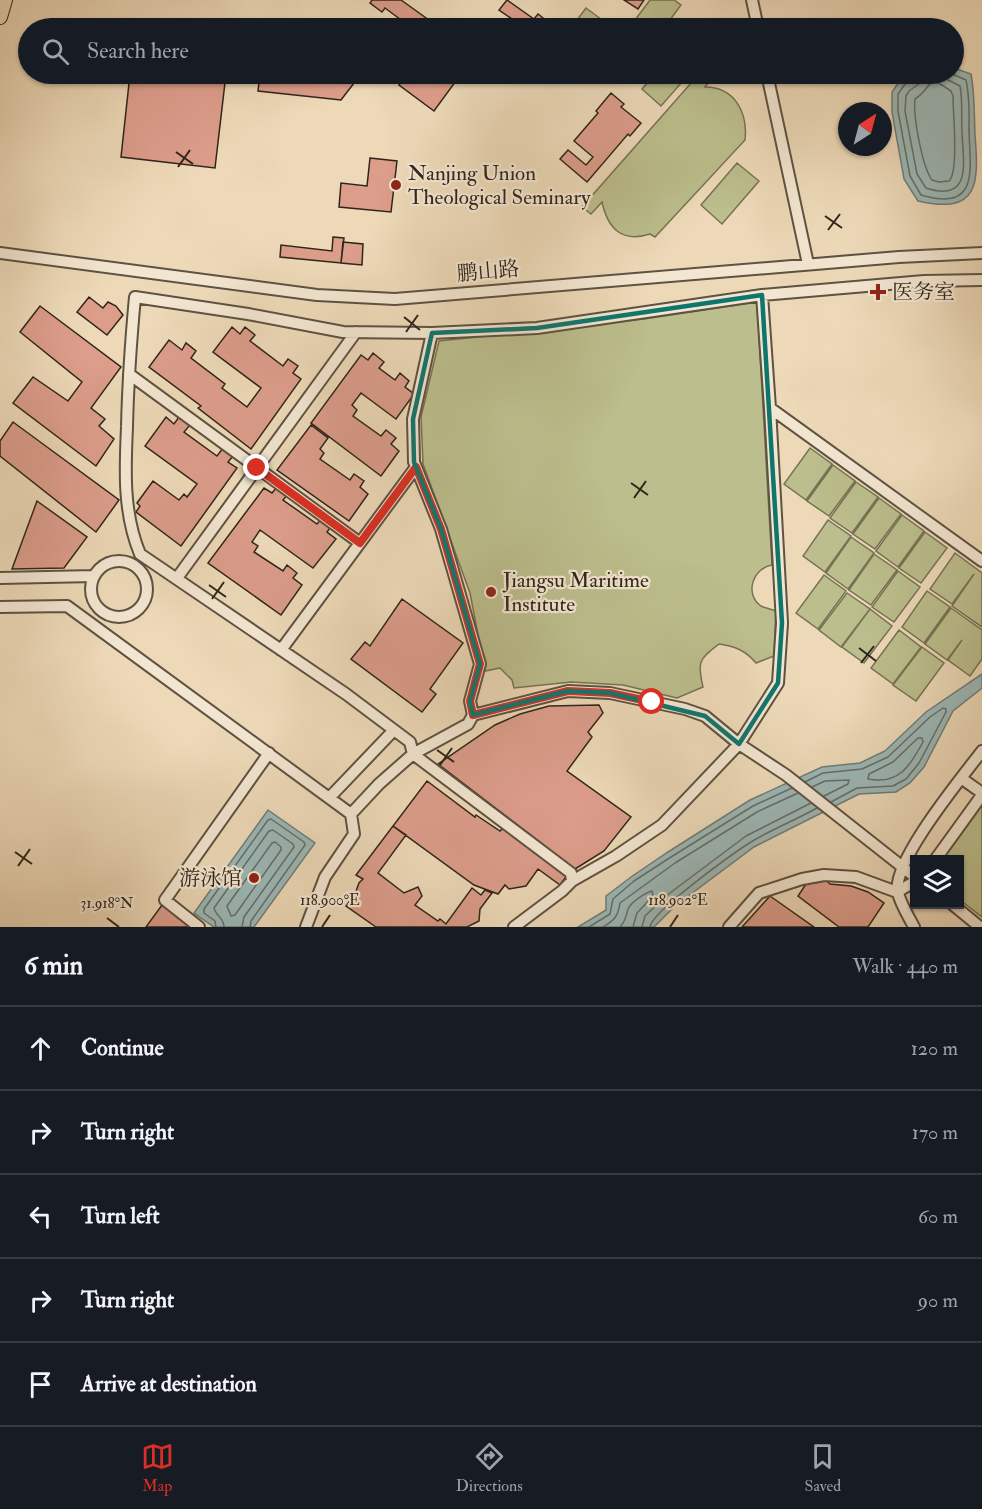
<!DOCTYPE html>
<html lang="en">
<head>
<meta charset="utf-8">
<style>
	body { margin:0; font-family:"IM FELL Double Pica","Noto Serif SC",serif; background:#20242c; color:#f1f3f6 }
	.controls { position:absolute; right:18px; bottom:18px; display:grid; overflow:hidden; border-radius:0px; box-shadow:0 2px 4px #0004 }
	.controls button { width:54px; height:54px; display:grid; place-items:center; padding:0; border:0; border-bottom:2px solid #363941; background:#171b24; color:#f1f3f6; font:30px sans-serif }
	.compass { position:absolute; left:838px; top:102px; width:54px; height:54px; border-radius:50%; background:#171b24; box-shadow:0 2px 4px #0004; rotate:36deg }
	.stop { position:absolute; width:18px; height:18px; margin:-14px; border:4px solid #d93025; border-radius:50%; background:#fff }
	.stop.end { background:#d93025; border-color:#fff; box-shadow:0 2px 6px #0008 }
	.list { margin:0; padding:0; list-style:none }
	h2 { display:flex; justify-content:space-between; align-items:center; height:78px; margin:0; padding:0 24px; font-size:26px }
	h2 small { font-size:20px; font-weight:400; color:#9ea1a6 }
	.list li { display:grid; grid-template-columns:39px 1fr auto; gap:18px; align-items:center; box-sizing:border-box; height:84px; padding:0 24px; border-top:2px solid #363941 }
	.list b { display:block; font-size:22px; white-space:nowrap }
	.list em { font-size:20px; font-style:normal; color:#9ea1a6 }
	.icon { flex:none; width:33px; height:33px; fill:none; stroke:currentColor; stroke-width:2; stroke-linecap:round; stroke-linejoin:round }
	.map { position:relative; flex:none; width:982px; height:927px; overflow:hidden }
	.search { position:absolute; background:#171b24; box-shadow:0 2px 4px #0004; left:18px; right:18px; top:18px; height:66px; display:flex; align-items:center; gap:15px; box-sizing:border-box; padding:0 21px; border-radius:33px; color:#9ea1a6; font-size:22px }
	.sheet { height:498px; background:#171b24 }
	nav { display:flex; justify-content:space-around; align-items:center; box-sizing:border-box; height:84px; border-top:2px solid #363941; background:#171b24; font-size:16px; color:#9ea1a6 }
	nav a { display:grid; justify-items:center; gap:3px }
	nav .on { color:#d93025 }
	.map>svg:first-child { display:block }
	.green { fill:#bcbe8d; stroke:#767254; stroke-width:1.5 }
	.water { fill:#9cb8b7; stroke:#707d78; stroke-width:1.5 }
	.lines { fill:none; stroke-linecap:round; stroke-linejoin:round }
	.shore { stroke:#666e68; stroke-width:1.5 }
	.building { fill:#dc9d8b; stroke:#2f251a; stroke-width:1.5 }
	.minor-casing { stroke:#5e5242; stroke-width:14 }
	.major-casing { stroke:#2f251a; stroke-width:16 }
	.minor { stroke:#f3e6d1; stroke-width:10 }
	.major { stroke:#edd9b8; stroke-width:14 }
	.route { stroke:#d93025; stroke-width:8 }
	.marked { fill:none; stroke:#0f766e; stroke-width:4.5; stroke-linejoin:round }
	.ticks { fill:none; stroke:#2f251a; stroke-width:2 }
	.poi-dot { fill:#8f2418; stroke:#f3e6d1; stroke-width:2 }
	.labels { text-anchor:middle; stroke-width:4.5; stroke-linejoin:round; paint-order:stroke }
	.poi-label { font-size:21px; fill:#2f251a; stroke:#f3e6d1; text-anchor:start }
	.street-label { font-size:21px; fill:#2f251a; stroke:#f3e6d1 }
	.ticks-label { font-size:15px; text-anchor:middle; fill:#2f251a; stroke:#f3e6d1; stroke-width:4.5; stroke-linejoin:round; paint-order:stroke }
</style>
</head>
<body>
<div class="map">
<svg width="982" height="927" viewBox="0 0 982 927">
	<rect width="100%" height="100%" fill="#edd9b8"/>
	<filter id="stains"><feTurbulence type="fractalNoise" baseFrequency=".00333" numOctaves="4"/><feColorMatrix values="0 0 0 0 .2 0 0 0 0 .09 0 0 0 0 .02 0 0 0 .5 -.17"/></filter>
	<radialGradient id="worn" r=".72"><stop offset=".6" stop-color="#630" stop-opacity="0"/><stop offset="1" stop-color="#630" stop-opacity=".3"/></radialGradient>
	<path class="green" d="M650 0H674L681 5 664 28H629Z
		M586 8 609 25 606 28H571Z
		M655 74H689L661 106 642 89Z
		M699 74H716L705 87C735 87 748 113 745 140L655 237 650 234C622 243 608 229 602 202L591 214 582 207Z
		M737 163 759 181 722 224 701 205Z
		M757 302 772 565C753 568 744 594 761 606 765 608 771 609 776 611L774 656 756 663C746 651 735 646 719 644 699 659 697 662 703 687L677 698 623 685 571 682 514 688 512 680 500 668 485 671 470 593 423 464 421 417 439 341 644 319Z
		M810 448 832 464 806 500 784 484Z
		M833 465 855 481 829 516 807 501Z
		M856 482 878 497 852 533 830 518Z
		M879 498 901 514 875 549 853 534Z
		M902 515 924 531 898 567 876 551Z
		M828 520 851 536 825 572 803 556Z
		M925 532 947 548 921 583 899 568Z
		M851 537 874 553 848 589 826 573Z
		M955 553 982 573V627L952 606 974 574 952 604 930 589Z
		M874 554 897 570 871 605 849 590Z
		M898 571 920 587 894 622 872 607Z
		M824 575 846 591 818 629 796 613Z
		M927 591 950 607 924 643 902 627Z
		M847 593 870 609 841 647 819 630Z
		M951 608 982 630V659L970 676 948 660 962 640 947 660 925 644Z
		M870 609 892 626 864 663 842 647Z
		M899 630 921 647 893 684 871 668Z
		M922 647 944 663 916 701 893 685Z
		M982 804V917L960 900V860L943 859Z"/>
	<path class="water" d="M954 68 971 74C975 95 974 114 975 135 979 184 979 215 918 201L904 179 892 112V92L901 79 915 74 937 76 940 74H954Z
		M982 674V688L953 711 924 767 910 783 896 792 859 794 754 847 675 906 654 927H578L606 910V896L631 877 668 852 750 800 822 767 860 763 885 751 926 712Z
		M268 810 315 843 254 927H214L194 913Z"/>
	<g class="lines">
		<path class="shore" d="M915 74 913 80 905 84 898 94V111L910 176 921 195C980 213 970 169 969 131 969 114 970 97 966 80L952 74
			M923 74 920 83 909 91 906 96 905 111 917 174 926 188C973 203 963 162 962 132 961 117 963 101 960 86L946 79 942 74
			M934 80 951 91 953 96C953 113 959 172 949 181L939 182 932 180C922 166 913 116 915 99 925 93 929 83 934 80Z
			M918 738H922L923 742C910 766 899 785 868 779L869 774 893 762Z
			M805 782 823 773 862 769 888 757 930 717 943 708 946 709V712L919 763 906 779 893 786 857 788 831 802
			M812 787 825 781 849 780 848 784 824 796
			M275 842 281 847V850L235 915 231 916 227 906 272 843Z
			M216 927 215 921 204 913V909L268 820 271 819 304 842 305 845 251 921 250 927
			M224 927C224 918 215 915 214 908L269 831 273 830 293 844 294 847 244 917 242 927
			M589 927 610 914 613 899 634 881 671 857 753 806 792 788
			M603 927C615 920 618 916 620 903L675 863 757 812 798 793
			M620 927C626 921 626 916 628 909 631 902 645 893 652 891L653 896 637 913 633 927
			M642 927 645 916 666 896 746 836 811 803
			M650 927C651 912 735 852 751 842 772 829 796 820 817 808"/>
	</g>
	<path class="building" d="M372 0H401L440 28H412L385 8 382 12 370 3Z
		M507 0 534 19 538 14 552 25 549 28H525L499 10Z
		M624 0H644L638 9Z
		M130 74H226L215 168 121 157Z
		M260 74 327 75 329 74H361L341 100 258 91Z
		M407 74H461L434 111 399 85Z
		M611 93 624 104 621 107 641 123 630 136 628 134 587 182 560 159 568 150 586 165 593 157 574 141 598 113 596 111Z
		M370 158 397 161 391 212 339 207 341 183 367 186Z
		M333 237 344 238 341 263 280 257 281 245 332 251Z
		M343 242 363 244 362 265 341 263Z
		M89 297 103 308 108 302 116 306 123 315 107 335 77 312Z
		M40 306 121 367 91 408 105 419 99 426 114 439 96 466 13 403 33 377 68 401 82 382 20 332Z
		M232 327 240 334 245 327 255 335 250 341 283 366 288 359 298 366 293 373 301 379 251 449 198 408 201 406 149 367 169 340 182 350 186 343 196 351 191 358 225 384 222 388 247 407 261 388 213 352Z
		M373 353 384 362 379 368 395 380 400 373 409 381 405 387 414 394 396 419 361 393 352 405 357 410 353 416 381 436 386 430 396 438 391 444 399 451 381 476 311 423 361 355 368 360Z
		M166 417 174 424 179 417 190 425 184 432 217 456 223 448 233 456 228 462 237 468 181 546 136 512 140 506 137 503 153 481 179 500 184 494 187 497 197 484 145 446Z
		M13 422 119 500 96 532 0 456V441Z
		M311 425 328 438 320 449 324 453 320 459 350 480 354 474 364 481 360 487 368 494 349 521 277 470Z
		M277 487 288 494 283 500 317 524 322 518 332 525 327 532 336 539 313 568 260 530 252 542 258 546 254 552 283 571 287 565 297 573 293 578 302 585 281 615 208 563 264 488 272 493Z
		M37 501 87 537 64 568 12 569Z
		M402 599 463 643 430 689 436 694 422 712 351 659 365 642 370 646Z
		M599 705 603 713 588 732 592 737 567 771 631 817 604 851 575 869 438 764 495 725 520 714 549 706Z
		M427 781 475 817 476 815 500 831 504 827 568 874 560 885 538 869 526 886 509 889 505 885 498 894 474 885 393 826Z
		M393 826 406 835 378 873 404 893 418 887 422 896 415 905 438 921 440 919 446 924 472 888 481 895 485 890 492 893 480 909 479 921 467 927H376L346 906 355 894 359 883 363 879 356 875Z
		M824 878 830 884 851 886 868 892 884 903 868 927H839L798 896 806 884 821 882Z
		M770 896 814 927H742Z
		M162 905 190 927H146Z"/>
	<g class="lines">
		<defs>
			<path id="minor" d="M752 0 758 28
				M767 74 808 264
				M0 253 317 295 395 299 899 257 982 253
				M982 280 924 281 762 295 770 408 982 561
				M762 295 537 328 432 333 343 332 248 314 135 297C131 340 128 383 127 427 125 470 123 513 140 554L346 694 410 742 413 754 468 724 473 715 568 691 610 693 685 709 705 716 739 744 786 775 914 876
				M432 333 413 419 414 462 441 529 480 664 470 701 473 715
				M129 374 360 543
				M91 589a28 28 0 1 1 56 0a28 28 0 1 1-56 0Z
				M0 578 94 576
				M177 578 356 332
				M0 607 67 606 351 814
				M281 650 416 467
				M961 778 982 793
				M330 797 394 730
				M935 860 982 795
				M897 892 914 882
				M952 904 980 927
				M199 927 165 900 269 753
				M306 927 325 877 354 834 351 814 379 784 413 754 571 873 572 881
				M514 927 562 891 572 881 616 856 662 825 739 744 778 683 782 623 770 408
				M729 927 759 893 802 879 824 875 856 877 897 892
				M914 927C909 917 901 905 898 893 890 864 963 776 982 751"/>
			<path id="major" d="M0 17 5 0"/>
		</defs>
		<use href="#minor" class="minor-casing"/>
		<use href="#major" class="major-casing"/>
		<use href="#minor" class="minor"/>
		<use href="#major" class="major"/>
	</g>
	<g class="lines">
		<path class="route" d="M257 468 360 543 416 467 441 529 480 664 470 701 473 715 568 691 610 693 652 702"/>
	</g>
	<path class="marked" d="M762 295 782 623 778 683 739 744 705 716 610 693 568 691 473 715 470 701 480 664 441 529 414 462 413 419 432 333 537 328Z"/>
	<path class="ticks" d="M176 152 193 164M178 167 190 150M825 216 842 228M828 230 840 214M404 317 420 330M406 332 418 315M631 483 648 495M634 498 646 481M209 585 226 597M212 599 224 582M859 648 876 661M861 663 874 646M437 750 454 762M440 765 452 748M15 852 32 864M18 866 30 849M107 918 119 927M322 927 330 915M670 927 678 915"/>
	<g class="poi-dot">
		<circle cx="396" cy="185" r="6"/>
		<path d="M875 283h6v6h6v6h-6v6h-6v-6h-6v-6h6z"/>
		<circle cx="491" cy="592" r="6"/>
		<circle cx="254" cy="878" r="6"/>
	</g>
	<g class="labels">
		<g class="poi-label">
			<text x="408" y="180">Nanjing Union<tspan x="408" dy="24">Theological Seminary</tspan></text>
			<text x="892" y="299">医务室</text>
			<text x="503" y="587">Jiangsu Maritime<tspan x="503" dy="24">Institute</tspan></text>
			<text x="242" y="885" text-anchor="end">游泳馆</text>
		</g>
		<g class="street-label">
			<text transform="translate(488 271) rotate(-5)" y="7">鹏山路</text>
		</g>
	</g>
	<g class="ticks-label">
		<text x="330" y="905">118.900°E</text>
		<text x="678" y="905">118.902°E</text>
		<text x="107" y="908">31.918°N</text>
	</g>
	<rect width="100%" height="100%" filter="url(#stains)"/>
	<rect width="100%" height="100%" fill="url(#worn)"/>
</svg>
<div class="controls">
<button><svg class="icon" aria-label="layers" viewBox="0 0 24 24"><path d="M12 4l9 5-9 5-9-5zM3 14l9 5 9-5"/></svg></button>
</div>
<svg class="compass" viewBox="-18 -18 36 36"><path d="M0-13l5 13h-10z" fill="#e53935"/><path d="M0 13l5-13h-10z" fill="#9ea1a6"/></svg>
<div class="stop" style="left:652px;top:702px"></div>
<div class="stop end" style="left:257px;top:468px"></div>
<div class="search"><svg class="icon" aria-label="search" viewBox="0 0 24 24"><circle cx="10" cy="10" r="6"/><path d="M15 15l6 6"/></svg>Search here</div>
</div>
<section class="sheet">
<h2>6 min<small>Walk · 440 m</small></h2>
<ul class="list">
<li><svg class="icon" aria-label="ahead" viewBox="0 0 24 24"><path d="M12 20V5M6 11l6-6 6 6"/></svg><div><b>Continue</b></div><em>120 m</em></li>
<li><svg class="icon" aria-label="right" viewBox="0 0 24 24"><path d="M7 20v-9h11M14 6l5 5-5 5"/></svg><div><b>Turn right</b></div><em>170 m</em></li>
<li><svg class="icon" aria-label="left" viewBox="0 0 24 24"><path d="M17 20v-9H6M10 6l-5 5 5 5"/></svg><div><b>Turn left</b></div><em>60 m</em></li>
<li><svg class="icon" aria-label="right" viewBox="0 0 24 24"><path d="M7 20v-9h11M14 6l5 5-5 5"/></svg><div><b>Turn right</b></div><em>90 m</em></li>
<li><svg class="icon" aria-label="arrive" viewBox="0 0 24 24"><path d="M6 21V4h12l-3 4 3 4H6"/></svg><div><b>Arrive at destination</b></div></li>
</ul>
</section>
<nav>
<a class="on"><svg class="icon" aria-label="map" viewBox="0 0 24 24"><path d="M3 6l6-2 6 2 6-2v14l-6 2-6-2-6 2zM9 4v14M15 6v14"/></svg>Map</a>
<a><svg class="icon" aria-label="directions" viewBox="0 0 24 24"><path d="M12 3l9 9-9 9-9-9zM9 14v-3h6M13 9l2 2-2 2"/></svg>Directions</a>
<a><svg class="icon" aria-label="saved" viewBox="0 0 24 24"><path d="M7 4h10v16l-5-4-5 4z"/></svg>Saved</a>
</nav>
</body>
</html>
